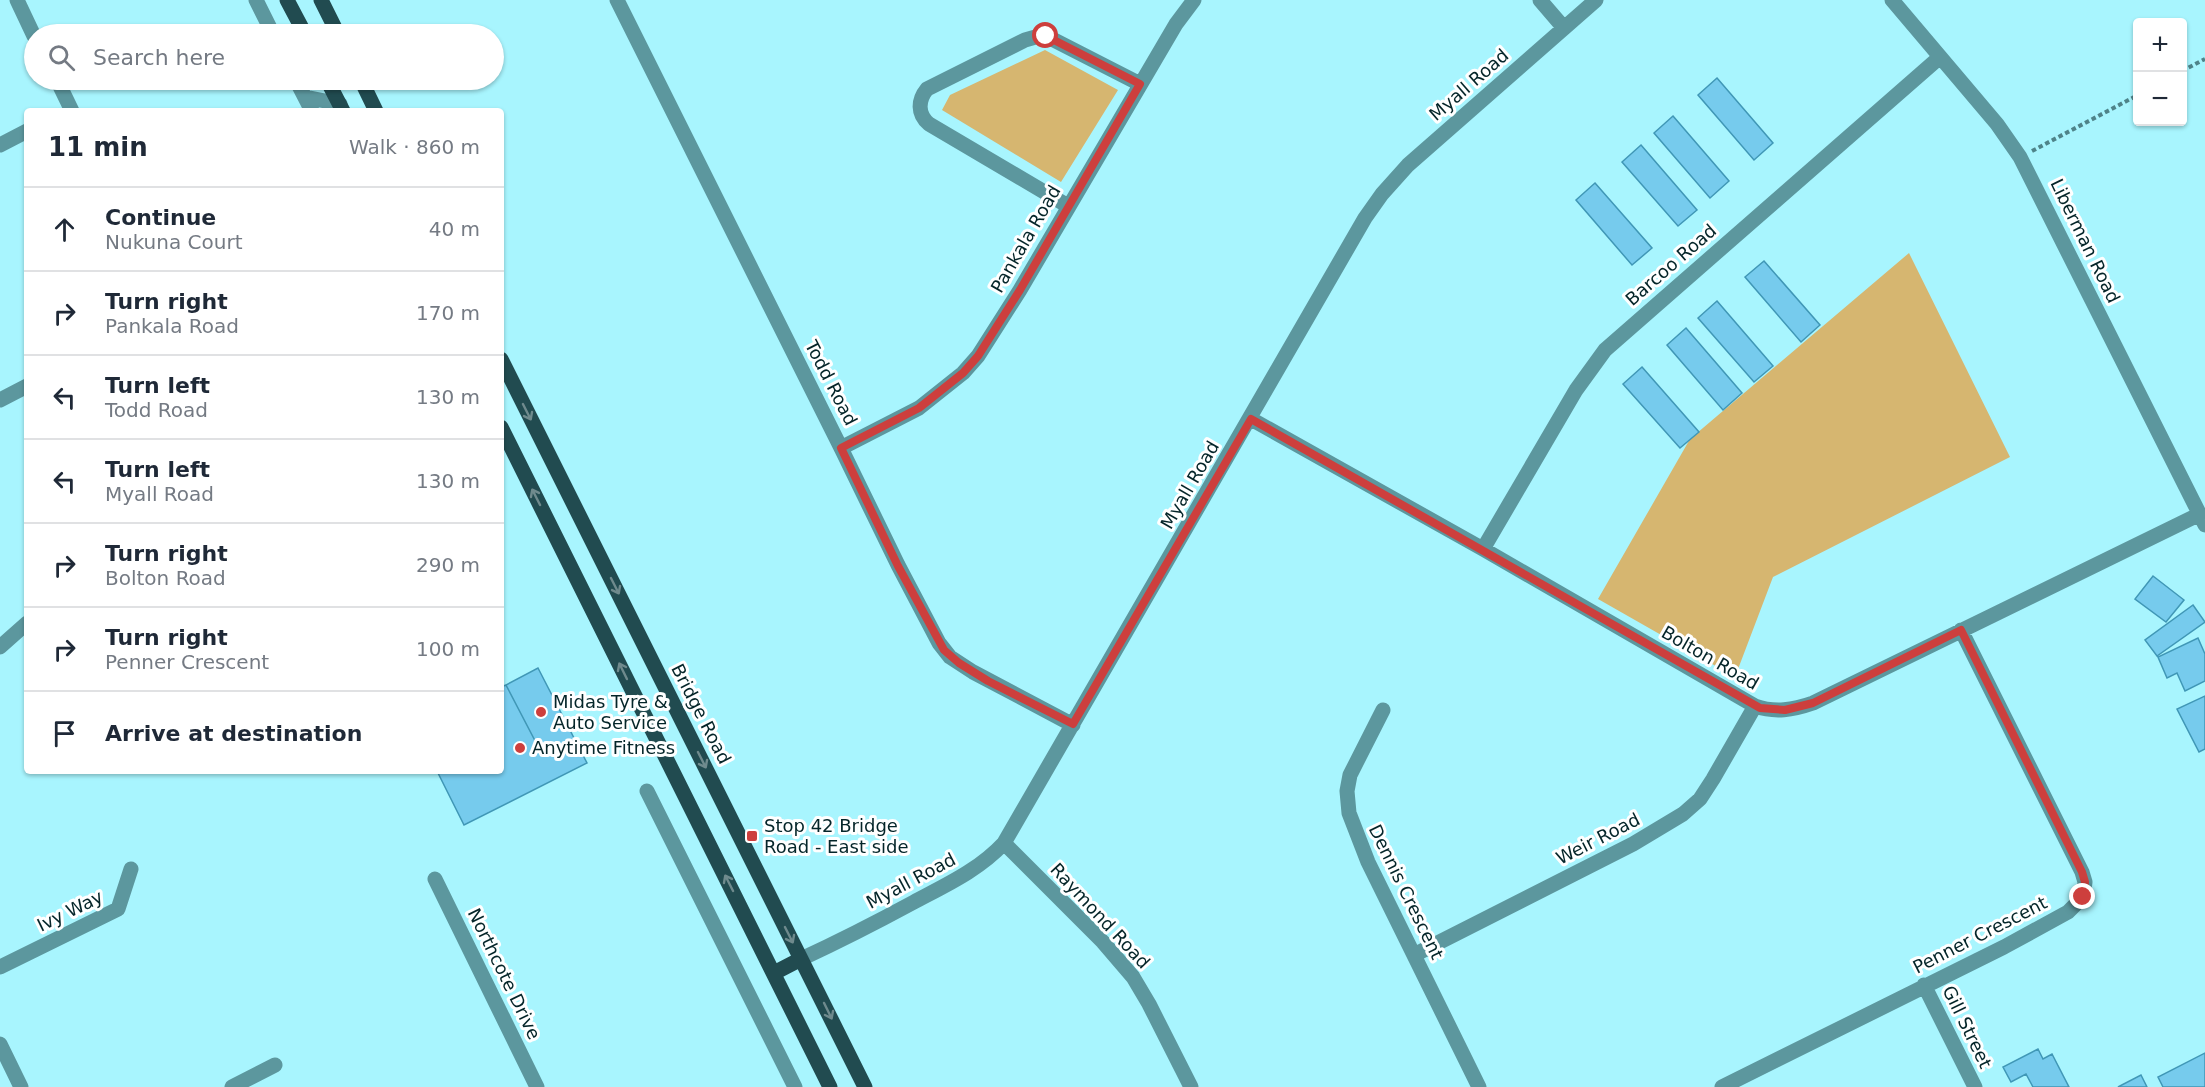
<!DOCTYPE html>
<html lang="en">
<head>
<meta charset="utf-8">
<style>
	body { margin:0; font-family:"DejaVu Sans",sans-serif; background:#f2f2f3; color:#1f2937 }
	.controls { position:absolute; right:18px; top:18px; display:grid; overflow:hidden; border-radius:6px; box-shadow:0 2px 4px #0004 }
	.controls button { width:54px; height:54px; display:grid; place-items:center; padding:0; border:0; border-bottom:2px solid #e0e1e3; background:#fff; color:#1f2937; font:30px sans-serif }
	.stop { position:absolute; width:18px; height:18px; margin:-14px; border:4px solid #cd3f3d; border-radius:50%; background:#fff }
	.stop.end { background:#cd3f3d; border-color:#fff; box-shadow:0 2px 6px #0008 }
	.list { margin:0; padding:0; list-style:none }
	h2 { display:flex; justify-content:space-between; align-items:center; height:78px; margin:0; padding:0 24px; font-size:26px }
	h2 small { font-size:20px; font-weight:400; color:#747a83 }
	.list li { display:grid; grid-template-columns:39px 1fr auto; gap:18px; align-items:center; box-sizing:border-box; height:84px; padding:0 24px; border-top:2px solid #e0e1e3 }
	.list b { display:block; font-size:22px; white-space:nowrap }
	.list p { margin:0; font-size:20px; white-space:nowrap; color:#747a83 }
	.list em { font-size:20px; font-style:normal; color:#747a83 }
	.icon { flex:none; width:33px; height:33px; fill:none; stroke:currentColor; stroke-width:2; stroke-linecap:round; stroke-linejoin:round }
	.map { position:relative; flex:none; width:2205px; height:1087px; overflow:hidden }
	.search { position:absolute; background:#fff; box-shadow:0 2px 4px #0004; left:24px; top:24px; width:480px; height:66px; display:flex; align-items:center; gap:15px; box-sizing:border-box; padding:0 21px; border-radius:33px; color:#747a83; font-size:22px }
	.panel { position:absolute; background:#fff; box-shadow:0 2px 4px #0004; left:24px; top:108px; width:480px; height:666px; border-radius:6px }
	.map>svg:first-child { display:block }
	.green { fill:#d6b670 }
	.building { fill:#76cbed; stroke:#4097b6; stroke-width:1.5 }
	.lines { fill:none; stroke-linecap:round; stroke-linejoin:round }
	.path { stroke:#4e8389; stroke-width:4; stroke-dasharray:4.5 3; stroke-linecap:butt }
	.minor { stroke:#5c979e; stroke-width:15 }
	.major { stroke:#214b50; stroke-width:15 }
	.oneway { stroke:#6f8a8d }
	.route { stroke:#cd3f3d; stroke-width:8 }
	.poi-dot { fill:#cd3f3d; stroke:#fff; stroke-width:2 }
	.labels { text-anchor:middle; stroke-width:6; stroke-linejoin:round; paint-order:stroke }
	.street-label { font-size:18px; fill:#042529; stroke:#fff }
	.poi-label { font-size:18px; fill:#042529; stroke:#fff; text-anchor:start }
</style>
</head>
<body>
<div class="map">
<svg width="2205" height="1087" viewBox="0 0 2205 1087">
	<rect width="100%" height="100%" fill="#a8f5fe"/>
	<path class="green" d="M1045 50 1118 90 1061 182 942 110 950 95Z
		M1909 253 2010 457 1773 577 1735 677 1598 599 1690 439Z"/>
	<path class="building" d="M1717 78 1773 143 1754 160 1698 95Z
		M1673 116 1729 181 1710 198 1654 133Z
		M1641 145 1697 210 1678 226 1622 162Z
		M1595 183 1652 248 1632 265 1576 200Z
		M1764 261 1820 325 1801 342 1745 277Z
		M1717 301 1773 366 1754 382 1698 318Z
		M1686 328 1742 393 1723 410 1667 345Z
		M1642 367 1699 432 1680 448 1623 384Z
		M2153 576 2184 600 2166 622 2135 599Z
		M2193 605 2205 622 2157 656 2145 640Z
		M2198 638 2205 654V681L2185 691 2177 673 2167 678 2158 657Z
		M538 668 575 740 543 756 506 685Z
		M506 685 543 756 575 740 587 763 464 825 437 771H501V687Z
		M2205 696V749L2199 752 2177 709Z
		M2038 1049 2043 1059 2052 1054 2069 1087H2033L2026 1074 2011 1082 2003 1067Z
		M2205 1053V1087H2163L2158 1077Z
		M2141 1075 2147 1087H2118Z"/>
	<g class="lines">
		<path class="path" d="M2182 71 2205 59
			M2032 151 2138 95"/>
		<path class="minor" d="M17 0 34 36
			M256 0 273 34
			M617 0 841 448 898 565 939 643 950 657 973 672 1073 725
			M1540 0 1564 28
			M1892 0 1997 124 2020 157 2205 525
			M57 80 72 111
			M296 80 312 111
			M305 97 340 104
			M0 145 27 131
			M1068 206 929 124C917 114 918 100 927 89L1025 40 1039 36 1054 40 1140 84
			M0 400 27 386
			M1251 419 1483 549 1755 706C1775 713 1793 710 1813 703L2200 514
			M841 448 919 408 963 373 978 356 1020 290 1176 24 1194 0
			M1483 549 1576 390 1605 350 1940 57
			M0 647 27 623
			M1383 710 1350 775 1347 791 1349 813 1368 862 1479 1087
			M647 791 795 1087
			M1004 843 1103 942 1133 977 1149 1004 1191 1087
			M435 879 537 1087
			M1414 955 1633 844 1683 814 1700 799 1713 779 1755 706
			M801 959C840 941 877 922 914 902 946 885 979 870 1004 843L1365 218 1382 194 1408 165 1596 0
			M0 967 118 909 131 869
			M1924 985 1975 1087
			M0 1044 21 1087
			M232 1087 275 1065
			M1722 1087 2004 947 2068 912 2083 897 2085 882 2082 872 1961 630"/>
		<path class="major" d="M287 0 305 34
			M321 0 338 34
			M327 80 343 111
			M361 80 376 111
			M501 359 865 1087
			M501 427 830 1087
			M774 973 801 959"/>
	</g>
	<defs><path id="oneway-shaft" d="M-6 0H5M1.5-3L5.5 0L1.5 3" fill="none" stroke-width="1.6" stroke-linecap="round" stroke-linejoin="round" transform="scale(1.5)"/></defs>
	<g class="oneway">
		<use href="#oneway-shaft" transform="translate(527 412) rotate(63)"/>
		<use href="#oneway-shaft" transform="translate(536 497) rotate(-117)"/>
		<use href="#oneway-shaft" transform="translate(615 586) rotate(63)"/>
		<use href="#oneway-shaft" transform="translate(623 671) rotate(-116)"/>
		<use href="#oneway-shaft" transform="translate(702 760) rotate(63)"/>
		<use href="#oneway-shaft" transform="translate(729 883) rotate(-117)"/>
		<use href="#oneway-shaft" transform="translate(789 935) rotate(63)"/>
		<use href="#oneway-shaft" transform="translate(828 1011) rotate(64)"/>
	</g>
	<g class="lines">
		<path class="route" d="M1046 36 1140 84 1020 290 978 356 963 373 919 408 841 448 898 566 944 650 959 663 988 681 1073 724 1251 419 1760 708 1785 710 1813 703 1961 630 2082 872 2085 882 2083 897"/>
	</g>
	<g class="poi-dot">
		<circle cx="541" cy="712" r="6"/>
		<circle cx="520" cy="748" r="6"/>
		<rect x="746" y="830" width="12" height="12" rx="3"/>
	</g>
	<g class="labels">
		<g class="street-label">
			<text transform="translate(1469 85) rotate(-41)" y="6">Myall Road</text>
			<text transform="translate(1026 239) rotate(-60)" y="6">Pankala Road</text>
			<text transform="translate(2085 241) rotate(64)" y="6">Liberman Road</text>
			<text transform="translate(1671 265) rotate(-41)" y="6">Barcoo Road</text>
			<text transform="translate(831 383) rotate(63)" y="6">Todd Road</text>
			<text transform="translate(1190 485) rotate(-60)" y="6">Myall Road</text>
			<text transform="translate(1710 658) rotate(30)" y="6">Bolton Road</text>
			<text transform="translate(701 714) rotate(63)" y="6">Bridge Road</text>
			<text transform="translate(1598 839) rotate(-27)" y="6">Weir Road</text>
			<text transform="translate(911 881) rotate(-28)" y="6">Myall Road</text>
			<text transform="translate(1406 892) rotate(64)" y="6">Dennis Crescent</text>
			<text transform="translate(70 911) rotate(-26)" y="6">Ivy Way</text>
			<text transform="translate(1100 916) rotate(47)" y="6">Raymond Road</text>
			<text transform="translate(1980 935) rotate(-27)" y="6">Penner Crescent</text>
			<text transform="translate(504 974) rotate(64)" y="6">Northcote Drive</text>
			<text transform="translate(1967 1027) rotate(64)" y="6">Gill Street</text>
		</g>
		<g class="poi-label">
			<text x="553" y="708">Midas Tyre &amp;<tspan x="553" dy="21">Auto Service</tspan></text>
			<text x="532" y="754">Anytime Fitness</text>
			<text x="764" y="832">Stop 42 Bridge<tspan x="764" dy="21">Road - East side</tspan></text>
		</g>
	</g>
</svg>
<div class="controls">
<button>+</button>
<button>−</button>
</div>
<div class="stop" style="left:1046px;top:36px"></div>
<div class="stop end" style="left:2083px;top:897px"></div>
<div class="search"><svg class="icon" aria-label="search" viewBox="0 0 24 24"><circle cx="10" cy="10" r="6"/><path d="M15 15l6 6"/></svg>Search here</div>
<section class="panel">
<h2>11 min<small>Walk · 860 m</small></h2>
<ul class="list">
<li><svg class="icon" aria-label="ahead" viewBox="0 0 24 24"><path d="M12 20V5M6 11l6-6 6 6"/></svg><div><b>Continue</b><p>Nukuna Court</p></div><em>40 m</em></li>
<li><svg class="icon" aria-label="right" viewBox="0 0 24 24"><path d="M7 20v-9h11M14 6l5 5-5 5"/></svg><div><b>Turn right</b><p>Pankala Road</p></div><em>170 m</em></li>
<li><svg class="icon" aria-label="left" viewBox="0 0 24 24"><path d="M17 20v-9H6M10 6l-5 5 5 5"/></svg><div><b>Turn left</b><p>Todd Road</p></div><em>130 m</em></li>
<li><svg class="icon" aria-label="left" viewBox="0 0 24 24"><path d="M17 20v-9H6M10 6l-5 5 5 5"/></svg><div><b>Turn left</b><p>Myall Road</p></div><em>130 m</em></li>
<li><svg class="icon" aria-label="right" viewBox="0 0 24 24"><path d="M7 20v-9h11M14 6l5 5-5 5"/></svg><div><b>Turn right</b><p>Bolton Road</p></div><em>290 m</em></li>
<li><svg class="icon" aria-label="right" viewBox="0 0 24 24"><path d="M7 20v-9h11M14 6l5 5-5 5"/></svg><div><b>Turn right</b><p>Penner Crescent</p></div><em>100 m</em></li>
<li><svg class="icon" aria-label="arrive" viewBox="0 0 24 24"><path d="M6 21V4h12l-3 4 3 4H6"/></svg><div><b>Arrive at destination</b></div></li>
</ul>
</section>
</div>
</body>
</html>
